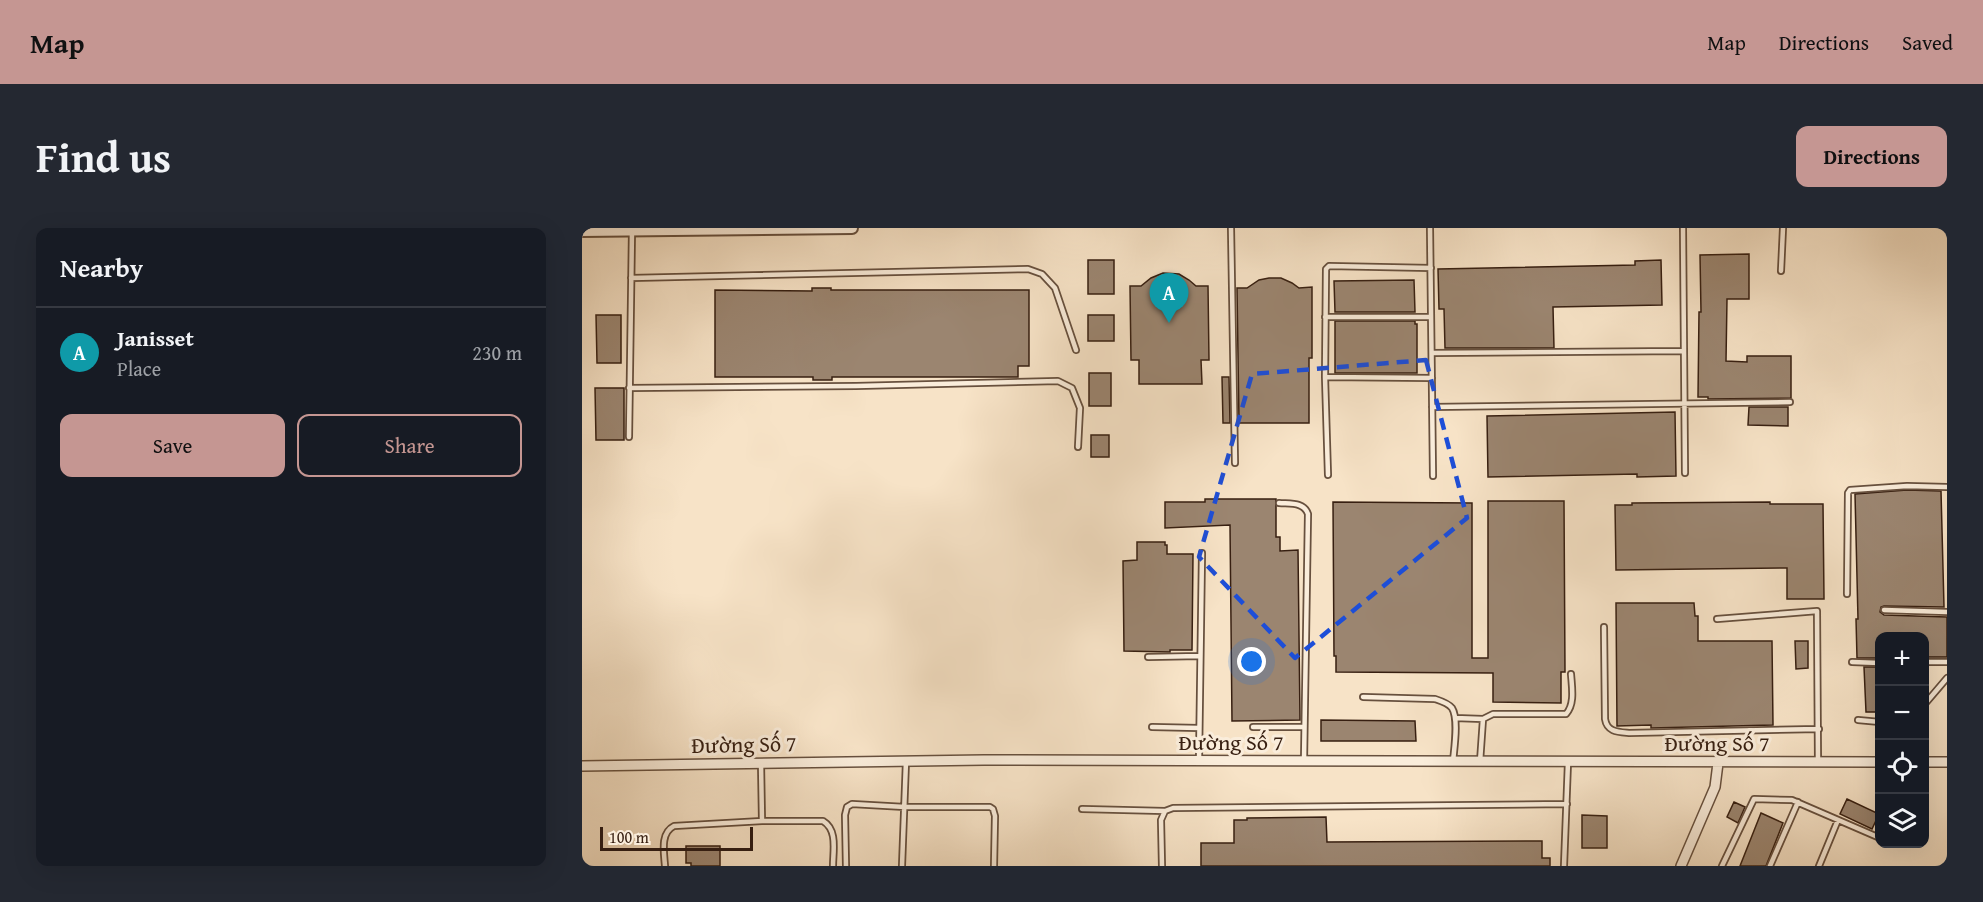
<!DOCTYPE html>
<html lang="en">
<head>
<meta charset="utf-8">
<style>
	body { margin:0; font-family:"Gentium Book Plus",serif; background:#242831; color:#f1f3f6 }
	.controls { position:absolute; right:18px; bottom:18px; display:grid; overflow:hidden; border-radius:12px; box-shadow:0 6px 24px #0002 }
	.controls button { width:54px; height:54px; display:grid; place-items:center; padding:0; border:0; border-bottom:2px solid #363941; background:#171b24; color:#f1f3f6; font:30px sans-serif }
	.scale { position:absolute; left:18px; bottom:15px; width:153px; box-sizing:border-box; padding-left:6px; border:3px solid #371f11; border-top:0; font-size:16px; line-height:21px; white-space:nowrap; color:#371f11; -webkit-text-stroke:4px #faeddb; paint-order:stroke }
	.you { position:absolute; left:670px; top:434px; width:21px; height:21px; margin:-15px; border:4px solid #fff; border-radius:50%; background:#1a73e8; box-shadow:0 0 0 9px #1a73e833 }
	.badge { display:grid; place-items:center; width:39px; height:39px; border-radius:50%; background:#c59692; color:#fff; font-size:20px; font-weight:700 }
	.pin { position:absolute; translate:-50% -50px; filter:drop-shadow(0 2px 3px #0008) }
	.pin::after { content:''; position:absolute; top:32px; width:21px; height:18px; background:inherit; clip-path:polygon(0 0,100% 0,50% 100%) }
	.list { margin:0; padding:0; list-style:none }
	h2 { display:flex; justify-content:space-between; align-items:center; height:78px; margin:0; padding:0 24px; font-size:26px }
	h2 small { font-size:20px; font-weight:400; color:#9ea1a6 }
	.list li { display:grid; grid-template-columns:39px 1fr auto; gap:18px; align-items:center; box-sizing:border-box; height:90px; padding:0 24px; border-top:2px solid #363941 }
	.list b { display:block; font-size:22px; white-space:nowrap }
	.list p { margin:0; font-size:20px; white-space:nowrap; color:#9ea1a6 }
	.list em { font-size:20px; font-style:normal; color:#9ea1a6 }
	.actions { display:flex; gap:12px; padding:18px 24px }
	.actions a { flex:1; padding:14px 0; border:2px solid #c59692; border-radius:12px; text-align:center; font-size:21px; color:#c59692 }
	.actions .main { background:#c59692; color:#111 }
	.icon { flex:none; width:33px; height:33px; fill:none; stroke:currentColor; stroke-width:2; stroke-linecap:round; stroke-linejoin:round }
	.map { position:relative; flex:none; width:1365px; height:638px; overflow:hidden; border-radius:12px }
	header { display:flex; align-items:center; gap:36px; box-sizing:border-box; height:84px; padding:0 30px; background:#c59692; color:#111 }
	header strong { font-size:28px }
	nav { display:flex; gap:33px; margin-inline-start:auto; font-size:21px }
	.intro { display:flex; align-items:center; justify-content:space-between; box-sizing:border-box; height:144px; padding:0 36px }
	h1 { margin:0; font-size:42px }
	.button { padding:15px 27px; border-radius:12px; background:#c59692; color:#111; font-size:21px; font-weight:700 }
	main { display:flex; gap:36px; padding:0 36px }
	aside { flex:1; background:#171b24; border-radius:12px; box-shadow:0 6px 24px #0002 }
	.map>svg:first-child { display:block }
	.building { fill:#9b8570; stroke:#371f11; stroke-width:1.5 }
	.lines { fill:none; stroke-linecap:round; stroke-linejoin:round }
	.service-casing { stroke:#67503e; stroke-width:8 }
	.minor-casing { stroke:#67503e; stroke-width:12 }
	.tertiary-casing { stroke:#67503e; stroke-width:14 }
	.service { stroke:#faeddb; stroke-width:4.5 }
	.minor { stroke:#faeddb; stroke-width:9 }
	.tertiary { stroke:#faeddb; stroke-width:10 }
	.marked { fill:none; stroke:#1d4ed8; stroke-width:4.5; stroke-dasharray:12 8; stroke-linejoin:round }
	.labels { text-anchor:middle; stroke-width:6; stroke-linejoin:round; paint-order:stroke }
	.street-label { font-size:22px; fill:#371f11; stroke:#faeddb }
</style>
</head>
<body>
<header>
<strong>Map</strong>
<nav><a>Map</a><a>Directions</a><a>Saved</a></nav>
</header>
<div class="intro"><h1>Find us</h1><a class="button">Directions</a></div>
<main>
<aside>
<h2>Nearby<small></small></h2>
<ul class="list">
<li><span class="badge" style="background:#0f9aa8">A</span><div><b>Janisset</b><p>Place</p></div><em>230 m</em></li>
</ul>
<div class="actions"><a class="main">Save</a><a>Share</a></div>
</aside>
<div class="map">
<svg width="1365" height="638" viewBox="0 0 1365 638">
	<rect width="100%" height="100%" fill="#f7e3c7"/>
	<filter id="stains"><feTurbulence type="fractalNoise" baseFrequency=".00333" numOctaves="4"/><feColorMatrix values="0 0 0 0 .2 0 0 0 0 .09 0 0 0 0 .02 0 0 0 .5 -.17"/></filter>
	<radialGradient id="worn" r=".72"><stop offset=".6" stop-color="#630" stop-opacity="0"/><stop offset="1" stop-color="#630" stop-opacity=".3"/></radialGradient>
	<path class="building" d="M1167 26V71H1145L1144 133 1165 134V128H1209V170L1126 171V169H1116L1117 84H1119L1118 27Z
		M506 32H532V66H506Z
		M1079 32 1080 77 971 79 972 120H863L862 81H857L856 41 1053 37V33Z
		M581 45 597 46 607 52 614 58H626L627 132H619L620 156H557V132H549L548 58H559L569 50Z
		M687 50H699L710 55 717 60 730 59V130H727V195H657L655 60H665L677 52Z
		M832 52 833 84H753L752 53Z
		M230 60H249V62H447V138H436V149H250V152H231V149H133V62L230 63Z
		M14 87H39V135H15Z
		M506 87H532V113H506Z
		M753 93H833V96H835V145H753Z
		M507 145H529V178H507Z
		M640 149H647L648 195H641Z
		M13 160H42V212H14Z
		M1167 179H1206V198L1166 197Z
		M1093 184 1094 248 1055 249V246L906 249 905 188Z
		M509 207H527V229H509Z
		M1325 262 1359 263 1362 379 1302 378 1299 379 1298 384 1302 387 1365 389V429H1342V408H1298V430H1275L1274 391H1276L1273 266Z
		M623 271H694V309H698V323L716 322 718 492 650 493 648 297 583 300V274H623Z
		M906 273H982L983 444H979V475L911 474V445L754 444V428H752L751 274 890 275V430H906Z
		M1188 274V276H1241L1242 371H1205V340L1034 342 1033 277H1050V275Z
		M555 314H583V317H585V326H611L610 422H588V424L542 423 541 333 555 332Z
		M1034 375H1112L1113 388H1116V413H1190L1191 497 1069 500V497L1035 498Z
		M1213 413H1226V440L1214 441Z
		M1282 439H1298V484H1284Z
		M739 492 833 493 834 513H739Z
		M1265 571 1297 586 1290 601 1258 586Z
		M1152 574 1163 579 1156 595 1145 589Z
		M1179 585 1201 595 1184 638H1158Z
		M1000 587 1025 588V620H1000Z
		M744 589 745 614 960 613V630H968V638H619V615H652V592H665V590Z
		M104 618H138V638H109V635H104Z"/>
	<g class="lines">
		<defs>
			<path id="service" d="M649 0 653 235
				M848 0 851 248
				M1101 0 1103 245
				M1199 43 1201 0
				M49 50 446 41 460 46 473 60 494 122
				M743 89H849
				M850 125 1102 123
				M743 149 850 150
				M47 160 274 158 476 153 490 160 498 180 496 219
				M850 179 1208 174
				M47 209 50 2
				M746 247 743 149 744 41 747 38 849 40
				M697 275C709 276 722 274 726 286L722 533
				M1265 366 1266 265 1268 262 1325 258 1365 259
				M1302 382 1365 384
				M1135 391 1235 383 1236 535
				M1022 399 1023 491C1025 504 1036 504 1047 505L1237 501
				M566 429 618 428
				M1270 434 1298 435
				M1342 434H1365
				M781 469 853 471C859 473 866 475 870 480 877 491 872 521 871 534
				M1342 477 1365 450
				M873 490 901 491
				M1276 492 1298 494
				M570 499 617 500
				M671 499H722
				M617 532 620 325
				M898 534 901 491 911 486H984C993 476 990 460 989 446
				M500 581 583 583
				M180 593H241C256 602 251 623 251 638
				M83 638C82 624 78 605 92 598L180 593 179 535
				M264 638 263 587 265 579 270 576 323 579H408L411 581 413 588 412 638
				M320 638 324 533
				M580 638 579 592 583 583 591 580 985 576
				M982 638 986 534
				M1140 638 1172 571 1210 572 1298 610
				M1188 638 1216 574
				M1237 638 1256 592"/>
			<path id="minor" d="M1342 534H1365
				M0 538 402 532 1298 534
				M1099 638 1133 559 1136 535"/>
			<path id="tertiary" d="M0 3 270 0"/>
		</defs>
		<use href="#service" class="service-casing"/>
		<use href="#minor" class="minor-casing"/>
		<use href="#tertiary" class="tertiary-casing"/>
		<use href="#service" class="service"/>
		<use href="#minor" class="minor"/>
		<use href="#tertiary" class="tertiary"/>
	</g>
	<path class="marked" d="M844 132 885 290 713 430 617 329 670 146Z"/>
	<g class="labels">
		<g class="street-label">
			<text x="649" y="522">Đường Số 7</text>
			<text x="1135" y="523">Đường Số 7</text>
			<text transform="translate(162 516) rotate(-1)" y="8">Đường Số 7</text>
		</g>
	</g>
	<rect width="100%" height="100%" filter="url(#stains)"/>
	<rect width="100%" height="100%" fill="url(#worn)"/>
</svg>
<div class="controls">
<button>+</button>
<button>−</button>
<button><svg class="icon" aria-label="locate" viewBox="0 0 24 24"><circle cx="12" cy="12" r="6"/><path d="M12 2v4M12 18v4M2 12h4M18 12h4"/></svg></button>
<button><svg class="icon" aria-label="layers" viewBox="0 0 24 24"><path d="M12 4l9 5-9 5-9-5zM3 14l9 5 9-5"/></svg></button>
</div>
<div class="scale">100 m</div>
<div class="you"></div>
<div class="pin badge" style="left:587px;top:95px;background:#0f9aa8">A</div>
</div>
</main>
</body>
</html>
